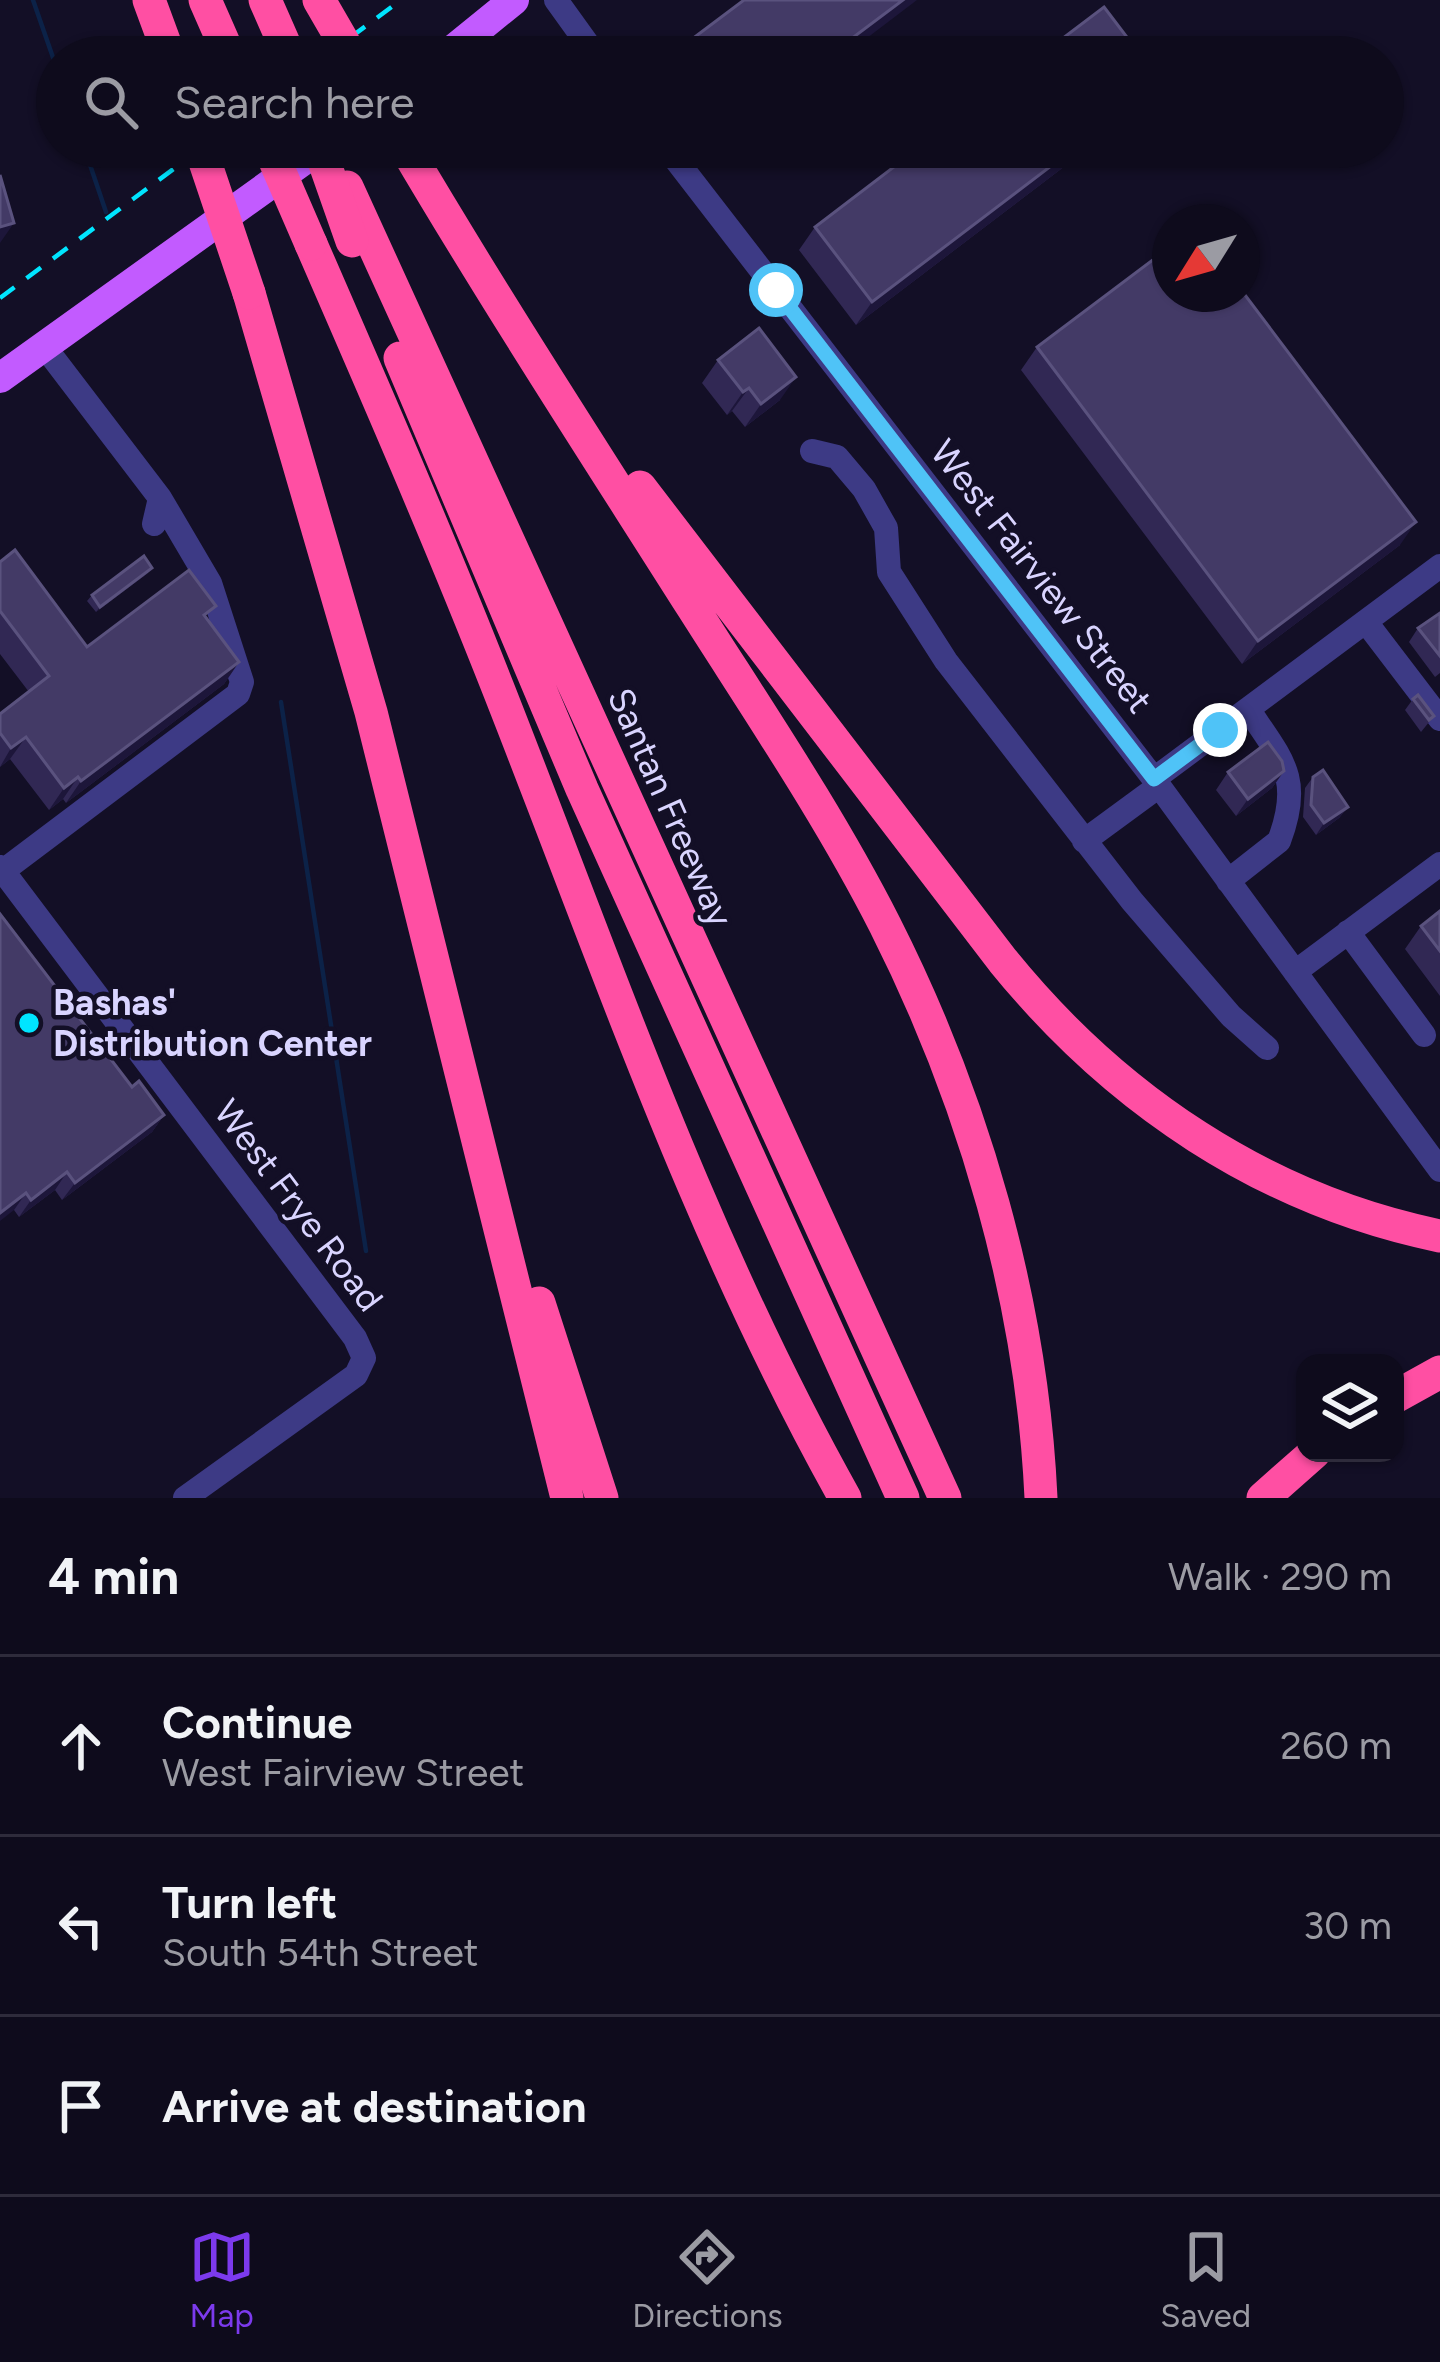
<!DOCTYPE html>
<html lang="en">
<head>
<meta charset="utf-8">
<style>
	body { margin:0; font-family:Figtree,sans-serif; background:#171425; color:#f1f3f6 }
	.controls { position:absolute; right:36px; bottom:36px; display:grid; overflow:hidden; border-radius:24px; box-shadow:0 3px 9px #0004 }
	.controls button { width:108px; height:108px; display:grid; place-items:center; padding:0; border:0; border-bottom:3px solid #2e2b3b; background:#0e0b1c; color:#f1f3f6; font:60px sans-serif }
	.compass { position:absolute; left:1152px; top:204px; width:108px; height:108px; border-radius:50%; background:#0e0b1c; box-shadow:0 3px 9px #0004; rotate:233deg }
	.stop { position:absolute; width:36px; height:36px; margin:-27px; border:9px solid #4fc3f7; border-radius:50%; background:#fff }
	.stop.end { background:#4fc3f7; border-color:#fff; box-shadow:0 3px 12px #0008 }
	.list { margin:0; padding:0; list-style:none }
	h2 { display:flex; justify-content:space-between; align-items:center; height:156px; margin:0; padding:0 48px; font-size:51px }
	h2 small { font-size:39px; font-weight:400; color:#9b9ba3 }
	.list li { display:grid; grid-template-columns:78px 1fr auto; gap:36px; align-items:center; box-sizing:border-box; height:180px; padding:0 48px; border-top:3px solid #2e2b3b }
	.list b { display:block; font-size:45px; white-space:nowrap }
	.list p { margin:0; font-size:39px; white-space:nowrap; color:#9b9ba3 }
	.list em { font-size:39px; font-style:normal; color:#9b9ba3 }
	.icon { flex:none; width:66px; height:66px; fill:none; stroke:currentColor; stroke-width:2; stroke-linecap:round; stroke-linejoin:round }
	.map { position:relative; flex:none; width:1440px; height:1498px; overflow:hidden }
	.search { position:absolute; background:#0e0b1c; box-shadow:0 3px 9px #0004; left:36px; right:36px; top:36px; height:132px; display:flex; align-items:center; gap:30px; box-sizing:border-box; padding:0 42px; border-radius:66px; color:#9b9ba3; font-size:45px }
	.sheet { height:696px; background:#0e0b1c }
	nav { display:flex; justify-content:space-around; align-items:center; box-sizing:border-box; height:168px; border-top:3px solid #2e2b3b; background:#0e0b1c; font-size:33px; color:#9b9ba3 }
	nav a { display:grid; justify-items:center; gap:6px }
	nav .on { color:#7c3aed }
	.map>svg:first-child { display:block }
	.lines { fill:none; stroke-linecap:round; stroke-linejoin:round }
	.stream { stroke:#0c2248; stroke-width:4.5 }
	.minor { stroke:#3d3a85; stroke-width:24 }
	.major { stroke:#c25bff; stroke-width:30 }
	.highway { stroke:#ff4fa3; stroke-width:33 }
	.rail { stroke:#00e5ff; stroke-width:4.5; stroke-dasharray:18 15; stroke-linecap:butt }
	.highway-bridge { stroke:#ff4fa3; stroke-width:33 }
	.wall { fill:#312854 }
	.shaded-wall { fill:#1d163a }
	.building { fill:#433a66; stroke:#5a527e; stroke-width:3 }
	.route { stroke:#4fc3f7; stroke-width:15 }
	.poi-dot { fill:#00e5ff; stroke:#130f26; stroke-width:4.5 }
	.labels { text-anchor:middle; stroke-width:9; stroke-linejoin:round; paint-order:stroke }
	.street-label { font-size:36px; fill:#d9d4ff; stroke:#130f26 }
	.poi-label { font-size:36px; font-weight:bold; fill:#d9d4ff; stroke:#130f26; text-anchor:start }
</style>
</head>
<body>
<div class="map">
<svg width="1440" height="1498" viewBox="0 0 1440 1498">
	<rect width="100%" height="100%" fill="#130f26"/>
	<g class="lines">
		<path class="stream" d="M33 0 57 69
			M84 147 106 212
			M281 702 366 1251"/>
		<path class="minor" d="M556 0 597 57
			M666 147 1154 779 1440 1170
			M44 346 160 498 154 524
			M812 451 837 457 864 489 886 528 889 572 946 661 1132 901 1231 1016 1267 1048
			M1366 622 1440 719
			M1154 779 1440 566
			M1084 841 1159 786
			M0 867 355 1338 364 1358 356 1375 185 1498
			M3 871 238 694 242 682 210 583 160 498
			M1228 881 1279 841C1303 778 1282 760 1248 709
			M1348 932 1424 1035
			M1295 972 1440 864"/>
		<path class="major" d="M444 57 514 0
			M0 378 322 147"/>
		<path class="highway" d="M149 0 170 57
			M205 0 230 57
			M265 0 290 57
			M405 147C497 303 596 455 693 608 759 712 829 815 885 925 974 1101 1032 1301 1041 1498
			M347 187 945 1498
			M311 244C375 391 439 538 498 688 606 962 700 1240 845 1498
			M249 293 371 712 567 1498
			M400 358 582 789 903 1498
			M640 487 1003 961C1115 1099 1264 1200 1440 1236
			M539 1303 602 1498
			M1395 1397 1440 1372
			M1263 1498 1314 1453"/>
		<path class="rail" d="M324 57 401 0
			M0 298 203 147"/>
		<path class="highway-bridge" d="M319 0 352 57
			M200 147 249 293
			M269 147 311 244
			M319 147 352 241"/>
	</g>
	<path class="wall" d="M680 48 842 57H674Z
		M920 147H1090L856 325 799 250 815 227Z
		M1037 347 1400 545 1242 664 1021 370Z
		M718 360 780 400 745 427 732 411 727 415 702 383Z
		M0 562 87 647 207 619 239 662 224 684 66 803 63 799 49 810 10 759 0 767V714L29 692 0 654Z
		M148 573 96 612 87 601 92 595Z
		M1440 613V673L1435 677 1409 642 1418 628Z
		M1413 699 1434 716 1421 732 1405 710Z
		M1284 771 1272 788 1236 816 1216 790 1228 772Z
		M1313 777 1348 807 1339 818 1316 835 1303 817 1305 788Z
		M1440 911V996L1405 949 1421 926Z
		M0 914 132 1087 164 1115 152 1132 62 1200 55 1190 19 1217 14 1210Z"/>
	<path class="shaded-wall" d="M903 0H917L842 57H827Z
		M1076 147H1090L856 325 872 302Z
		M14 223 0 243V227Z
		M796 377 780 400 745 427 761 404Z
		M749 388 732 411 727 415 743 392Z
		M1416 522 1400 545 1242 664 1258 641Z
		M152 568 148 573 96 612 100 607Z
		M239 662 224 684 66 803 81 781Z
		M26 737 10 759 0 767 11 748Z
		M1284 771 1272 788 1236 816 1248 799Z
		M78 777 63 799 49 810 64 788Z
		M1348 807 1339 818 1316 835 1324 823Z
		M164 1115 152 1132 62 1200 75 1183Z
		M67 1172 55 1190 19 1217 31 1200Z
		M26 1193 14 1210 0 1221V1213Z"/>
	<path class="building" d="M744 0H903L827 57H687L680 48Z
		M1104 7 1142 57H1038Z
		M920 147H1076L872 302 815 227Z
		M0 175 14 223 0 227Z
		M1170 247V294H1242V291L1416 522 1258 641 1037 347Z
		M759 328 796 377 761 404 749 388 743 392 718 360Z
		M15 550 87 647 189 570 216 606 204 615 239 662 81 781 78 777 64 788 26 737 11 748 0 733V714L49 676 0 611V562Z
		M144 556 152 568 100 607 92 595Z
		M1440 613V656L1418 628Z
		M1418 695 1434 716 1429 720 1413 699Z
		M1268 742 1282 761 1284 771 1248 799 1228 772Z
		M1323 770 1348 807 1324 823 1311 805 1313 777Z
		M1440 911V951L1421 926Z
		M0 914 132 1087 139 1081 164 1115 75 1183 67 1172 31 1200 26 1193 0 1213Z"/>
	<g class="lines">
		<path class="route" d="M776 290 1154 779 1220 730"/>
	</g>
	<circle class="poi-dot" cx="29" cy="1023" r="12"/>
	<g class="labels">
		<g class="street-label">
			<text transform="translate(1042 576) rotate(52)" y="13">West Fairview Street</text>
			<text transform="translate(671 807) rotate(66)" y="13">Santan Freeway</text>
			<text transform="translate(299 1205) rotate(53)" y="13">West Frye Road</text>
		</g>
		<g class="poi-label">
			<text x="53" y="1015">Bashas'<tspan x="53" dy="41">Distribution Center</tspan></text>
		</g>
	</g>
</svg>
<div class="controls">
<button><svg class="icon" aria-label="layers" viewBox="0 0 24 24"><path d="M12 4l9 5-9 5-9-5zM3 14l9 5 9-5"/></svg></button>
</div>
<svg class="compass" viewBox="-18 -18 36 36"><path d="M0-13l5 13h-10z" fill="#e53935"/><path d="M0 13l5-13h-10z" fill="#9b9ba3"/></svg>
<div class="stop" style="left:776px;top:290px"></div>
<div class="stop end" style="left:1220px;top:730px"></div>
<div class="search"><svg class="icon" aria-label="search" viewBox="0 0 24 24"><circle cx="10" cy="10" r="6"/><path d="M15 15l6 6"/></svg>Search here</div>
</div>
<section class="sheet">
<h2>4 min<small>Walk · 290 m</small></h2>
<ul class="list">
<li><svg class="icon" aria-label="ahead" viewBox="0 0 24 24"><path d="M12 20V5M6 11l6-6 6 6"/></svg><div><b>Continue</b><p>West Fairview Street</p></div><em>260 m</em></li>
<li><svg class="icon" aria-label="left" viewBox="0 0 24 24"><path d="M17 20v-9H6M10 6l-5 5 5 5"/></svg><div><b>Turn left</b><p>South 54th Street</p></div><em>30 m</em></li>
<li><svg class="icon" aria-label="arrive" viewBox="0 0 24 24"><path d="M6 21V4h12l-3 4 3 4H6"/></svg><div><b>Arrive at destination</b></div></li>
</ul>
</section>
<nav>
<a class="on"><svg class="icon" aria-label="map" viewBox="0 0 24 24"><path d="M3 6l6-2 6 2 6-2v14l-6 2-6-2-6 2zM9 4v14M15 6v14"/></svg>Map</a>
<a><svg class="icon" aria-label="directions" viewBox="0 0 24 24"><path d="M12 3l9 9-9 9-9-9zM9 14v-3h6M13 9l2 2-2 2"/></svg>Directions</a>
<a><svg class="icon" aria-label="saved" viewBox="0 0 24 24"><path d="M7 4h10v16l-5-4-5 4z"/></svg>Saved</a>
</nav>
</body>
</html>
